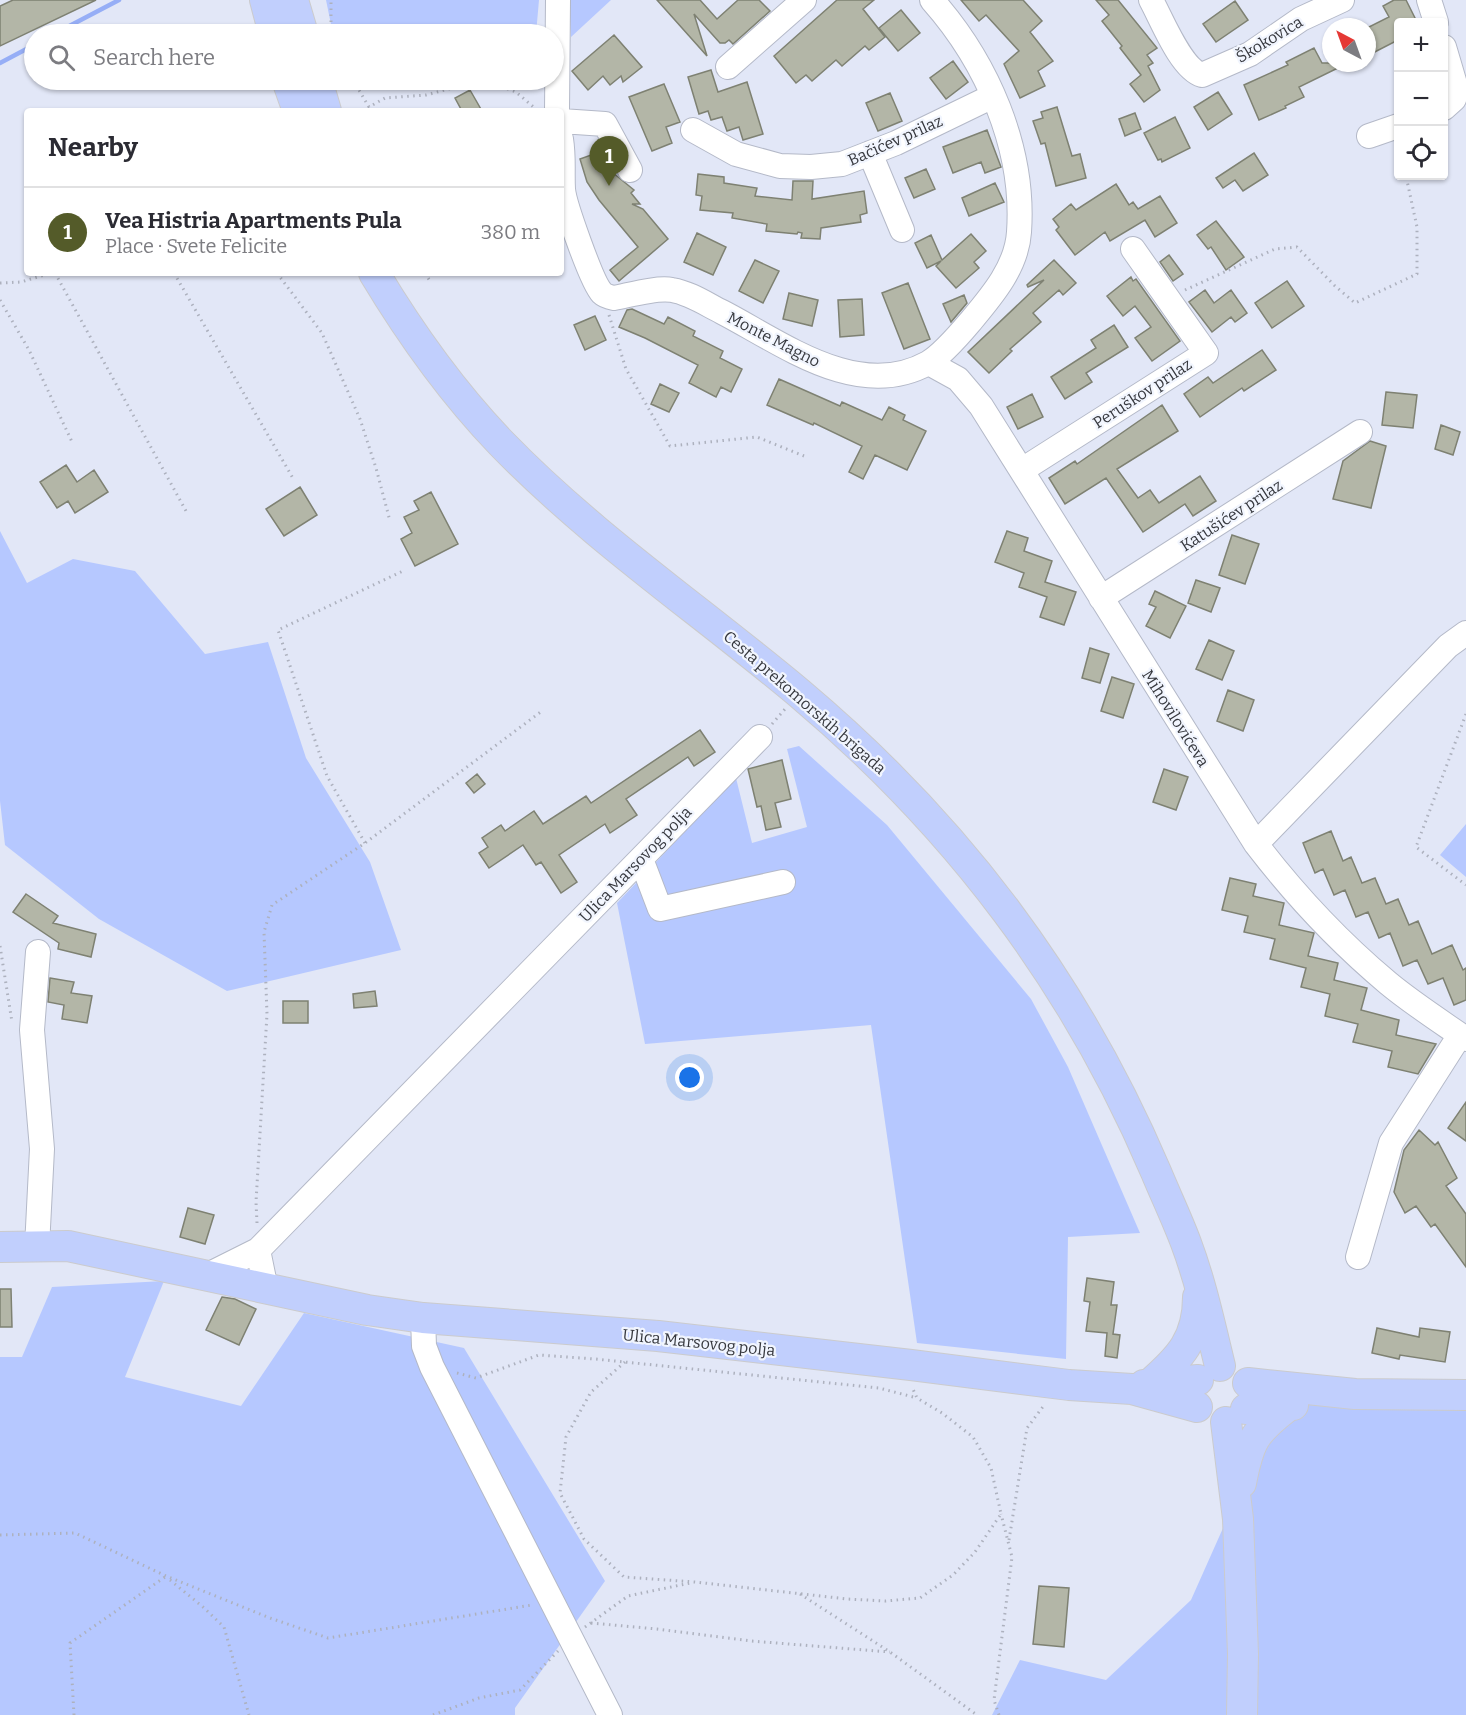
<!DOCTYPE html>
<html lang="en">
<head>
<meta charset="utf-8">
<style>
	body { margin:0; font-family:Bitter,serif; background:#f7f7f7; color:#2b2b33 }
	.controls { position:absolute; right:18px; top:18px; display:grid; overflow:hidden; border-radius:6px; box-shadow:0 2px 4px #0004 }
	.controls button { width:54px; height:54px; display:grid; place-items:center; padding:0; border:0; border-bottom:2px solid #e1e1e2; background:#fff; color:#2b2b33; font:30px sans-serif }
	.compass { position:absolute; left:1322px; top:18px; width:54px; height:54px; border-radius:50%; background:#fff; box-shadow:0 2px 4px #0004; rotate:319deg }
	.you { position:absolute; left:690px; top:1078px; width:21px; height:21px; margin:-15px; border:4px solid #fff; border-radius:50%; background:#1a73e8; box-shadow:0 0 0 9px #1a73e833 }
	.badge { display:grid; place-items:center; width:39px; height:39px; border-radius:50%; background:#545b29; color:#fff; font-size:20px; font-weight:700 }
	.pin { position:absolute; translate:-50% -50px; filter:drop-shadow(0 2px 3px #0008) }
	.pin::after { content:''; position:absolute; top:32px; width:21px; height:18px; background:inherit; clip-path:polygon(0 0,100% 0,50% 100%) }
	.list { margin:0; padding:0; list-style:none }
	h2 { display:flex; justify-content:space-between; align-items:center; height:78px; margin:0; padding:0 24px; font-size:26px }
	h2 small { font-size:20px; font-weight:400; color:#7c7c81 }
	.list li { display:grid; grid-template-columns:39px 1fr auto; gap:18px; align-items:center; box-sizing:border-box; height:90px; padding:0 24px; border-top:2px solid #e1e1e2 }
	.list b { display:block; font-size:22px; white-space:nowrap }
	.list p { margin:0; font-size:20px; white-space:nowrap; color:#7c7c81 }
	.list em { font-size:20px; font-style:normal; color:#7c7c81 }
	.icon { flex:none; width:33px; height:33px; fill:none; stroke:currentColor; stroke-width:2; stroke-linecap:round; stroke-linejoin:round }
	.map { position:relative; flex:none; width:1466px; height:1715px; overflow:hidden }
	.search { position:absolute; background:#fff; box-shadow:0 2px 4px #0004; left:24px; top:24px; width:540px; height:66px; display:flex; align-items:center; gap:15px; box-sizing:border-box; padding:0 21px; border-radius:33px; color:#7c7c81; font-size:22px }
	.panel { position:absolute; background:#fff; box-shadow:0 2px 4px #0004; left:24px; top:108px; width:540px; height:168px; border-radius:6px }
	.map>svg:first-child { display:block }
	.green { fill:#b6c8ff }
	.lines { fill:none; stroke-linecap:round; stroke-linejoin:round }
	.stream { stroke:#96aef6; stroke-width:4.5 }
	.building { fill:#b3b6a7; stroke:#7e8172; stroke-width:1.5 }
	.minor-casing { stroke:#b4b9c8; stroke-width:26 }
	.major-casing { stroke:#cbcbcd; stroke-width:32 }
	.path { stroke:#adb1be; stroke-width:3; stroke-dasharray:1.5 4.5; stroke-linecap:butt }
	.minor { stroke:#fff; stroke-width:24 }
	.major { stroke:#c1cffd; stroke-width:30 }
	.labels { text-anchor:middle; stroke-width:4.5; stroke-linejoin:round; paint-order:stroke }
	.street-label { font-size:16px; fill:#36383e; stroke:#f1f5fe }
</style>
</head>
<body>
<div class="map">
<svg width="1466" height="1715" viewBox="0 0 1466 1715">
	<rect width="100%" height="100%" fill="#e2e7f7"/>
	<path class="green" d="M326 0H539L536 34H333Z
		M569 0H611L571 37Z
		M394 80H445L402 88Z
		M0 531 27 583 73 559 135 571 205 654 268 642 306 758 370 862 401 950 227 991 99 919 5 845 0 801Z
		M799 746 887 825 1031 999 1068 1067 1140 1233 1068 1237 1066 1359 917 1343 871 1025 645 1044 617 903 736 778 752 843 807 827 787 749Z
		M1466 824V877L1440 855Z
		M164 1281 125 1377 241 1406 304 1313 464 1348 605 1581 515 1708V1715H0V1357H22L52 1287Z
		M1450 1403 1466 1404V1715H992L1020 1660 1106 1680 1191 1600 1256 1454 1307 1405Z"/>
	<g class="lines">
		<path class="stream" d="M54 34 119 0
			M0 63 34 45"/>
	</g>
	<path class="building" d="M13 0H96L0 46V6Z
		M657 0H700L717 19 738 0H759L770 11 733 44 729 40 725 43H720L694 14 707 56Z
		M837 0H874L863 9 885 37 869 50 865 46 842 66 836 60 812 81 806 75 796 83 774 56Z
		M961 0H1023L1042 21 1030 32 1053 61 1038 71 1045 86 1020 98 1004 64 1019 51 986 15 979 21Z
		M1096 0H1118L1157 48 1147 55 1153 63 1148 66 1160 90 1144 102 1130 84 1141 75 1120 48 1122 46 1102 21 1109 15Z
		M1394 0H1406L1417 22H1398V40L1367 56V28L1389 17 1383 6Z
		M1235 1 1248 20 1216 42 1203 24Z
		M901 10 920 33 898 51 879 28Z
		M614 35 642 67 623 82 621 76 610 85 603 76 588 90 572 71Z
		M1314 48 1322 63H1348L1299 87 1304 97 1285 106 1286 108 1259 120 1244 85 1288 65 1286 62Z
		M953 61 968 82 946 99 930 78Z
		M711 70 718 92 747 82 763 134 743 140 739 127 727 131 722 117 711 120 708 111 699 114 688 77Z
		M664 84 680 122 666 127 672 143 652 151 629 97Z
		M470 90 482 111H462L455 98Z
		M1218 92 1232 114 1208 130 1194 107Z
		M890 93 902 121 878 131 866 103Z
		M1057 107 1072 156 1080 154 1086 178 1056 186 1045 143 1041 144 1033 121 1043 118 1041 112Z
		M1135 113 1141 129 1125 136 1119 119Z
		M1175 117 1190 148 1162 162 1161 159 1158 160 1144 133Z
		M987 130 1001 167 985 173 981 162 953 173 943 147Z
		M1254 153 1268 175 1243 191 1235 180 1223 188 1216 178Z
		M591 155 634 190 631 193 640 204H632L643 209 668 239 619 281 610 270 638 247 599 200 587 182 580 159Z
		M926 169 935 189 914 198 905 178Z
		M698 174 724 177V183L757 188 755 196 792 200 793 181H813L812 199 864 191 867 213 860 215 861 222 821 228 820 239 801 238 802 233 798 232 797 234 766 231 767 224 732 218 733 213 700 210 702 196 696 195Z
		M995 183 1004 202 969 216 962 198Z
		M1116 184 1129 205 1133 202 1138 209 1160 196 1177 223 1155 237 1145 220 1110 241 1105 232 1075 255 1056 230 1059 227 1053 219 1071 204 1076 210Z
		M1216 221 1244 257 1226 270 1211 247 1208 249 1197 235Z
		M697 233 726 247 713 275 684 262Z
		M971 234 986 251 974 262 979 268 956 288 936 266 941 261 927 268 915 243 931 235 942 260Z
		M1169 255 1183 274 1173 281 1160 262Z
		M755 260 779 271 763 303 739 291Z
		M1054 260 1076 283 1063 295 1059 290 1033 313 1041 322 1010 349 1012 351 989 373 968 352 1044 280 1028 287 1027 285Z
		M1131 277 1133 281 1136 279 1180 341 1152 361 1135 338 1151 327 1135 306 1123 316 1107 296Z
		M1287 281 1304 306 1272 328 1255 303Z
		M908 283 930 339 904 349 882 293Z
		M1205 290 1214 303 1231 290 1247 313 1235 322 1231 317 1212 332 1189 302Z
		M789 293 818 300 812 326 783 319Z
		M964 295 967 303 951 322 943 304Z
		M862 299 864 335 840 337 838 300Z
		M632 309 664 324 668 317 695 331 693 336 723 351 720 358 742 369 731 392 721 387 716 397 689 383 698 365 645 338 619 327 627 310Z
		M595 316 606 340 585 350 574 325Z
		M1114 325 1128 347 1086 373 1092 382 1065 399 1051 377 1096 348 1091 340Z
		M1262 350 1276 370 1244 391 1242 388 1200 417 1184 394 1208 377 1213 383Z
		M779 379 840 406 842 402 882 420 889 407 905 415 903 420 926 431 907 470 875 455 863 479 849 472 862 446 814 423 813 425 767 405Z
		M660 384 679 393 669 412 651 404Z
		M1386 392 1417 395 1413 428 1382 425Z
		M1032 394 1043 417 1018 429 1007 407Z
		M1162 405 1178 431 1117 469 1138 498 1150 490 1159 503 1200 476 1216 501 1193 516 1185 504 1143 532 1106 478 1065 504 1049 478 1075 461 1077 464Z
		M1441 425 1460 432 1453 455 1435 449Z
		M1370 441 1386 446 1371 508 1333 499 1343 461Z
		M66 465 77 482 94 470 108 492 75 513 68 501 57 508 40 482Z
		M300 487 317 515 284 536 266 509Z
		M431 492 458 544 415 566 401 539 412 533 404 517 419 510 414 501Z
		M1007 531 1028 538 1024 551 1052 561 1045 582 1076 592 1064 625 1040 617 1047 597 1019 587 1024 573 995 562Z
		M1232 535 1259 544 1245 584 1219 575Z
		M1196 580 1220 588 1211 612 1188 603Z
		M1155 591 1186 606 1170 638 1146 626 1156 607 1149 604Z
		M1209 640 1234 651 1222 680 1196 669Z
		M1090 648 1109 654 1100 683 1082 678Z
		M1112 677 1134 684 1123 718 1101 711Z
		M1228 690 1254 700 1243 731 1217 721Z
		M700 730 715 752 694 766 688 757 626 799 637 815 610 833 605 824 559 855 577 882 561 893 541 862 536 865 523 845 489 868 479 853 488 847 482 838 501 825 505 831 534 811 543 824 586 796 591 803Z
		M782 760 791 799 775 803 781 827 766 830 761 806 757 807 748 769Z
		M1164 769 1188 777 1176 810 1153 802Z
		M477 774 485 784 474 793 466 783Z
		M1331 831 1343 861 1351 857 1362 883 1375 878 1386 904 1398 899 1409 925 1418 921 1432 954 1452 945 1463 970 1466 968V1000L1454 1005 1443 978 1428 984 1417 960 1403 966 1390 933 1379 938 1368 912 1356 917 1345 890 1334 895 1323 869 1315 873 1303 843Z
		M1230 878 1256 884 1253 896 1284 903 1279 925 1314 933 1308 956 1338 963 1334 980 1367 988 1361 1010 1399 1020 1396 1035 1436 1044 1418 1074 1388 1067 1392 1051 1353 1042 1358 1024 1325 1016 1330 994 1301 987 1306 968 1270 959 1275 939 1244 932 1248 916 1222 910Z
		M26 894 58 916 53 923 96 934 91 957 58 949 59 943 13 912Z
		M50 978 74 982 71 993 92 996 87 1023 62 1019 64 1005 48 1002Z
		M375 991 377 1006 354 1008 353 994Z
		M283 1001H308V1023H283Z
		M1466 1102V1141L1448 1128Z
		M1419 1130 1435 1145 1438 1142 1457 1178 1446 1186 1466 1214V1267L1435 1224 1431 1227 1416 1206 1405 1213 1394 1192 1404 1150Z
		M188 1208 214 1215 205 1244 180 1237Z
		M1087 1278 1114 1282 1111 1305H1117L1113 1334 1120 1335 1117 1358 1105 1356 1107 1333 1086 1331 1090 1302 1084 1301Z
		M0 1289H11L12 1327H0Z
		M222 1297 235 1299 256 1309 239 1345 206 1330Z
		M1377 1328 1419 1337 1420 1328 1450 1332 1445 1362 1400 1355 1399 1359 1372 1353Z
		M1039 1586 1069 1588 1064 1647 1033 1644Z"/>
	<g class="lines">
		<defs>
			<path id="minor" d="M1151 0C1162 20 1181 69 1202 75L1250 54 1301 19 1342 0
				M1429 0 1436 22
				M1444 47 1457 91 1454 99 1444 108
				M728 67 804 0
				M557 111 558 0
				M561 121 605 124 630 170
				M693 130 736 154 780 166 811 167 842 164 896 143 993 96
				M1369 136 1398 126
				M561 139C564 158 562 171 563 189 564 203 592 283 602 293 605 296 609 297 614 298 630 295 657 287 672 290 690 293 706 304 722 312 782 343 858 402 928 363 942 355 959 335 970 322 991 297 1017 267 1019 232 1025 148 987 62 932 0
				M870 153 902 230
				M929 363 958 379 981 406 1256 844C1295 895 1338 941 1388 983 1412 1003 1440 1021 1466 1039
				M1022 470 1206 353 1133 249
				M1101 598 1360 432
				M1256 844 1448 646 1466 633
				M641 859 660 909 783 882
				M37 1247 42 1149 32 1030 38 952
				M1358 1257 1391 1143 1460 1035
				M206 1276 258 1250
				M266 1289 258 1250 760 737
				M423 1318 424 1346 432 1367 610 1715"/>
			<path id="major" d="M265 0 274 34
				M293 0 303 34
				M287 80 298 111
				M317 80 326 111
				M374 273C410 333 452 392 501 443 591 536 700 610 799 693 957 826 1075 982 1156 1172 1166 1196 1177 1219 1186 1243 1201 1283 1210 1325 1220 1366
				M0 1247 68 1246 367 1310 423 1318 658 1336 911 1365 1069 1385 1132 1389 1197 1407
				M1248 1383 1355 1394 1466 1395
				M1150 1384C1180 1358 1198 1339 1198 1297
				M1144 1385 1198 1380
				M1246 1409 1293 1405
				M1226 1422 1238 1519 1243 1654 1242 1715
				M1241 1483C1249 1441 1254 1432 1288 1406"/>
		</defs>
		<use href="#minor" class="minor-casing"/>
		<use href="#major" class="major-casing"/>
		<path class="path" d="M331 34V0
			M353 80 369 107 385 98 426 95 460 86 483 84 499 86 516 92 537 110
			M363 111 369 107
			M55 273 186 511
			M174 273 294 480
			M277 273 322 333 360 419 376 468 390 521
			M425 273 430 281
			M0 283 21 282 51 273
			M1185 290 1275 249 1297 247 1335 286 1355 303 1417 274V227L1406 176
			M0 300 29 350 73 444
			M609 315 626 369 670 446 757 437 804 456
			M1466 714 1416 847 1466 885
			M772 724 785 709
			M365 843 327 776 278 630 403 571
			M0 946 12 1022
			M257 1223 256 1202 267 1014 264 932 272 905 365 843 542 711
			M625 1362 591 1392 566 1437 560 1493 584 1539 624 1577 695 1582 847 1599 885 1601 920 1598 953 1575 975 1552 1001 1514 991 1468 973 1437 942 1413 917 1398 912 1387
			M457 1373 476 1378 539 1355 595 1359 879 1388 917 1398
			M0 1535 75 1533 166 1576 270 1618 328 1638 532 1605
			M1009 1540 1027 1428 1045 1404
			M170 1580 203 1607 224 1627 249 1715
			M800 1594 890 1652 977 1715
			M591 1623 657 1629 751 1641 890 1652
			M585 1627 628 1596 690 1583
			M74 1715 70 1643 165 1577
			M433 1715 479 1698 520 1690 558 1651
			M999 1715 994 1700 1012 1557 1001 1514"/>
		<use href="#minor" class="minor"/>
		<use href="#major" class="major"/>
	</g>
	<g class="labels">
		<g class="street-label">
			<text transform="translate(1269 39) rotate(-31)" y="6">Škokovica</text>
			<text transform="translate(895 140) rotate(-24)" y="6">Bačićev prilaz</text>
			<text transform="translate(774 339) rotate(27)" y="6">Monte Magno</text>
			<text transform="translate(1142 393) rotate(-33)" y="6">Peruškov prilaz</text>
			<text transform="translate(1231 515) rotate(-33)" y="6">Katušićev prilaz</text>
			<text transform="translate(805 702) rotate(41)" y="6">Cesta prekomorskih brigada</text>
			<text transform="translate(1176 718) rotate(58)" y="6">Mihovilovićeva</text>
			<text transform="translate(635 864) rotate(-46)" y="6">Ulica Marsovog polja</text>
			<text transform="translate(699 1342) rotate(6)" y="6">Ulica Marsovog polja</text>
		</g>
	</g>
</svg>
<div class="controls">
<button>+</button>
<button>−</button>
<button><svg class="icon" aria-label="locate" viewBox="0 0 24 24"><circle cx="12" cy="12" r="6"/><path d="M12 2v4M12 18v4M2 12h4M18 12h4"/></svg></button>
</div>
<svg class="compass" viewBox="-18 -18 36 36"><path d="M0-13l5 13h-10z" fill="#e53935"/><path d="M0 13l5-13h-10z" fill="#7c7c81"/></svg>
<div class="you"></div>
<div class="pin badge" style="left:609px;top:186px">1</div>
<div class="search"><svg class="icon" aria-label="search" viewBox="0 0 24 24"><circle cx="10" cy="10" r="6"/><path d="M15 15l6 6"/></svg>Search here</div>
<section class="panel">
<h2>Nearby<small></small></h2>
<ul class="list">
<li><span class="badge">1</span><div><b>Vea Histria Apartments Pula</b><p>Place · Svete Felicite</p></div><em>380 m</em></li>
</ul>
</section>
</div>
</body>
</html>
